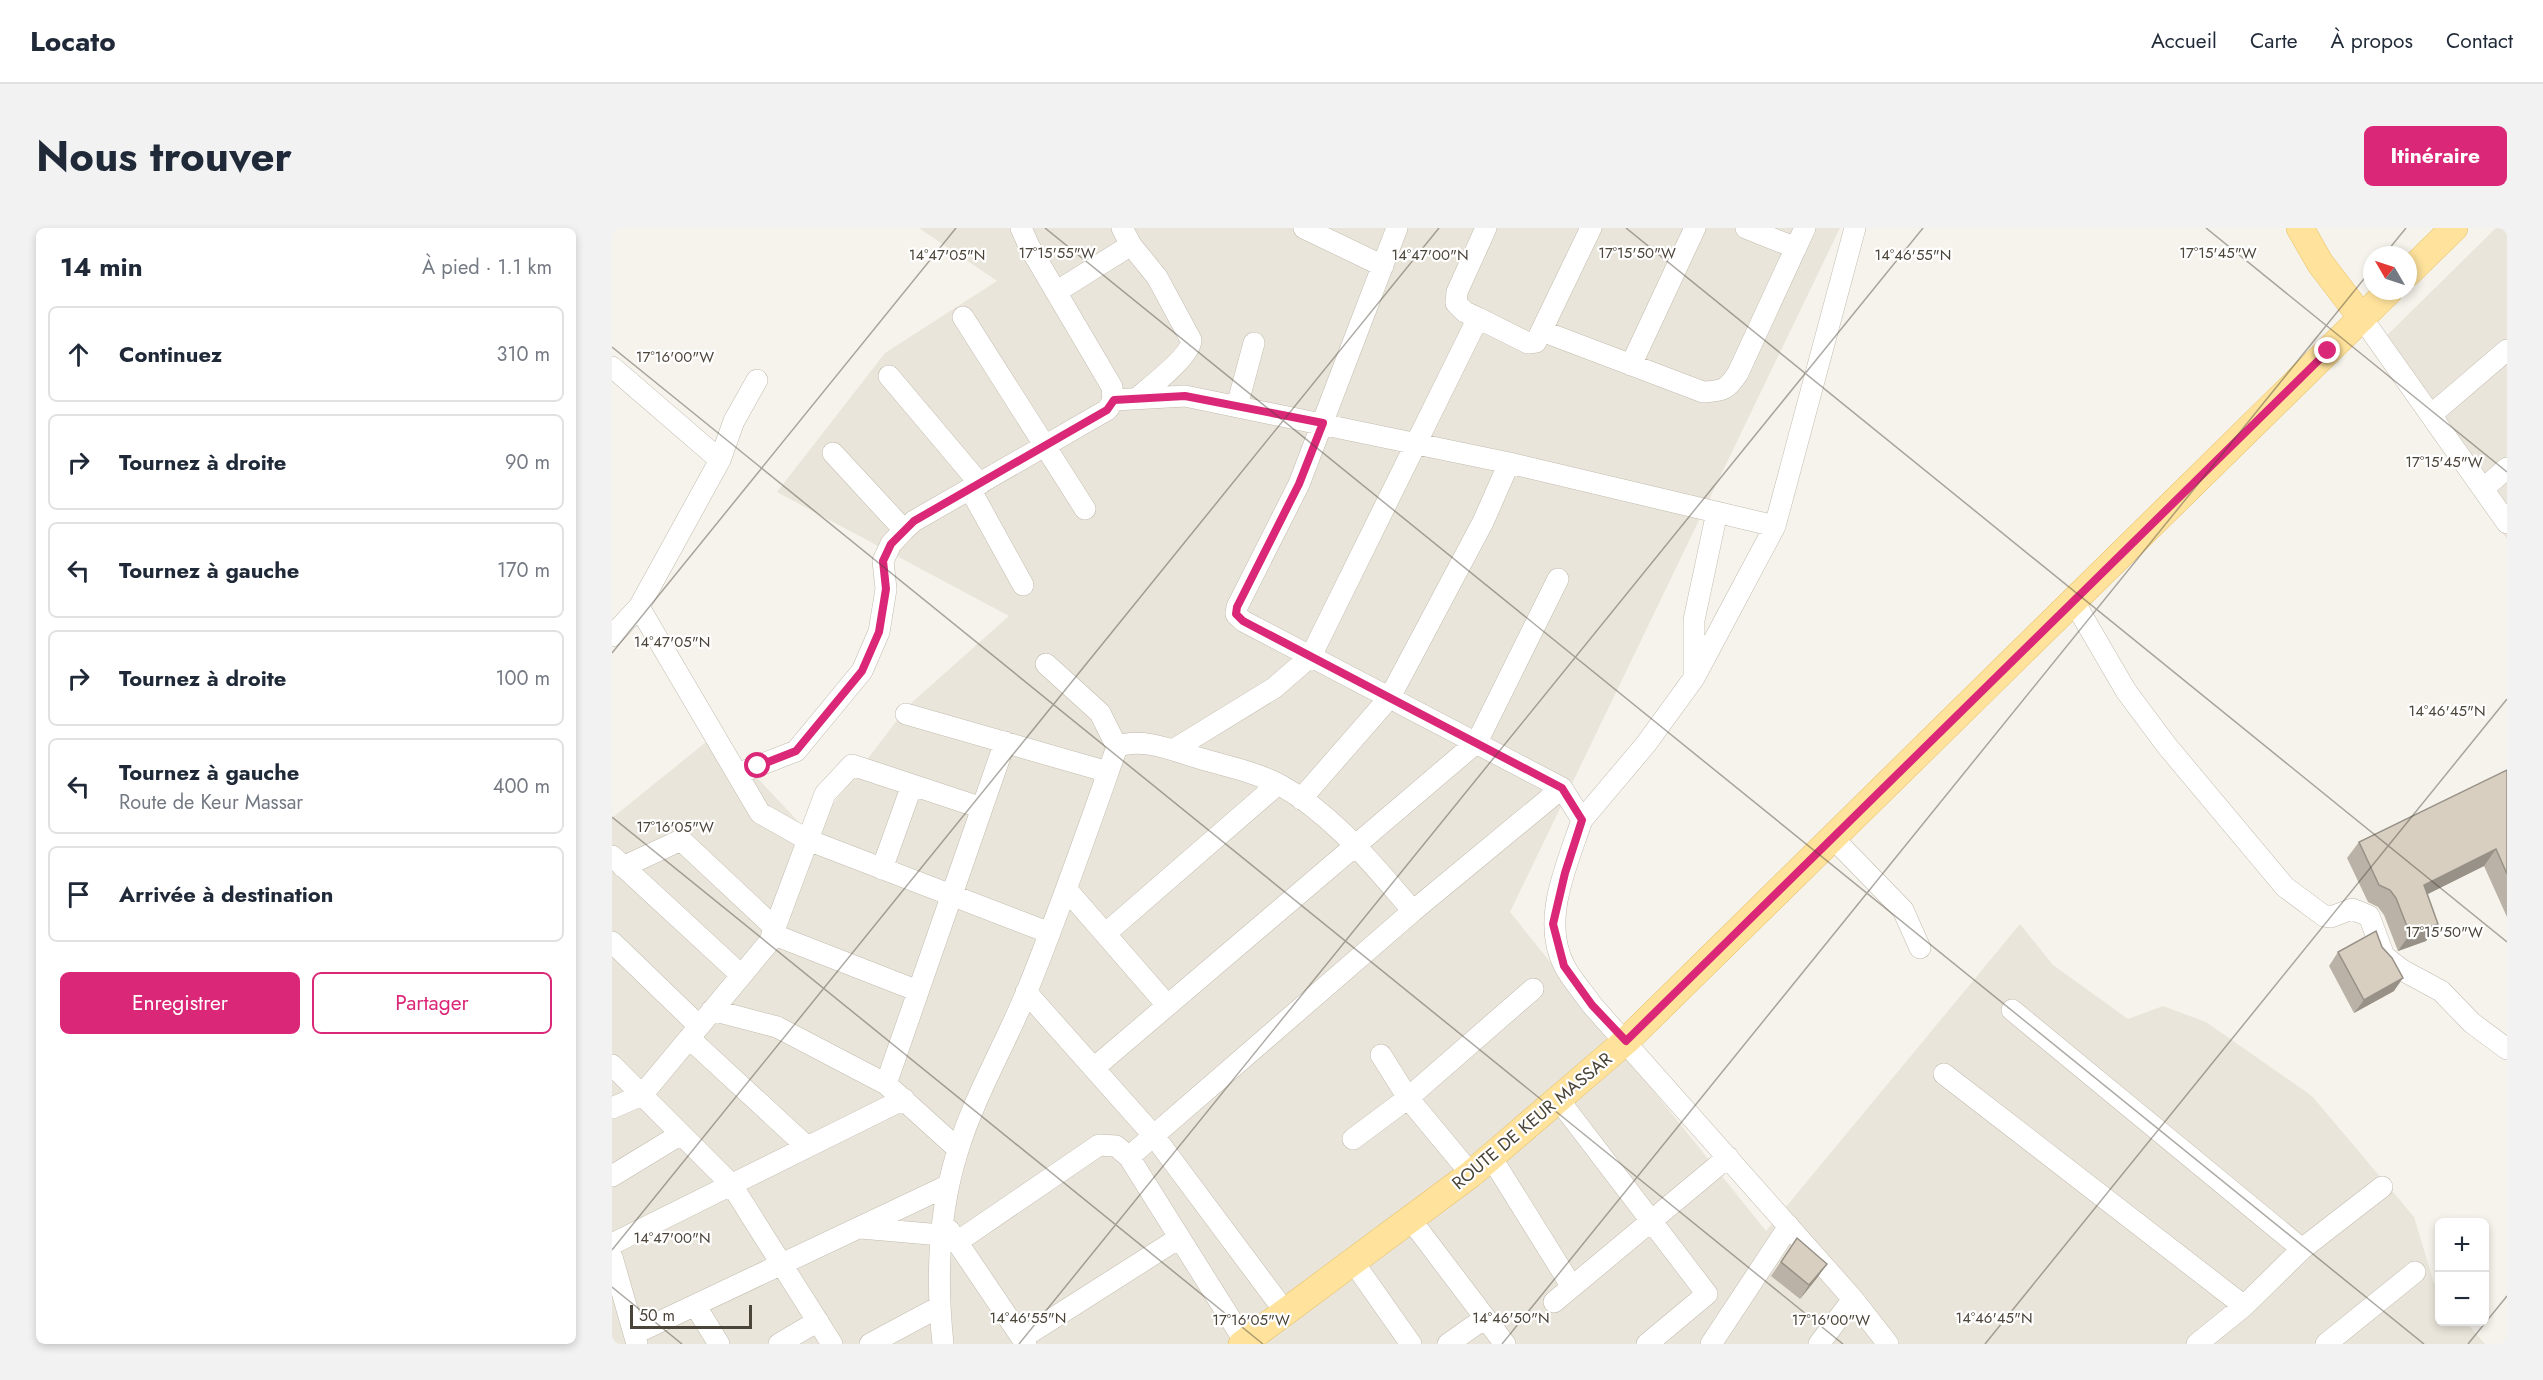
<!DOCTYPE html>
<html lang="fr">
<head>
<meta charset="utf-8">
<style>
	body { margin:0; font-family:Jost,sans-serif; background:#f2f2f3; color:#1f2937 }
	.controls { position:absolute; right:18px; bottom:18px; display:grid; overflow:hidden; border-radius:9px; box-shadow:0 3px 9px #0003 }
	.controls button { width:54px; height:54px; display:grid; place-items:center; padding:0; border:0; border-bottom:2px solid #e0e1e3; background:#fff; color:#1f2937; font:30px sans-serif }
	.compass { position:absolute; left:1751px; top:18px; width:54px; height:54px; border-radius:50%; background:#fff; box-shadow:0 3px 9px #0003; rotate:309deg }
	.scale { position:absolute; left:18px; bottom:15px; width:122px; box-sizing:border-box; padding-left:6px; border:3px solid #4b4439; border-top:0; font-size:16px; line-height:21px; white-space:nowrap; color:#4b4439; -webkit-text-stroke:4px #fff; paint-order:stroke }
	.stop { position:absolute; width:18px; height:18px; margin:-14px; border:4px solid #db2777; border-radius:50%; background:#fff }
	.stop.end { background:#db2777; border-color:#fff; box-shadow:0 2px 6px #0008 }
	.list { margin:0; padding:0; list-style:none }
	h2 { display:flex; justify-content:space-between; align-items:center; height:78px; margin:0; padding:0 24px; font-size:26px }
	h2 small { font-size:20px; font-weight:400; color:#747a83 }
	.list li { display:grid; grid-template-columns:39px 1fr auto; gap:18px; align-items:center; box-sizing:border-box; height:96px; margin:0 12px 12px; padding:0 12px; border:2px solid #e0e1e3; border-radius:9px }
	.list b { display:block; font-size:22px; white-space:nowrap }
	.list p { margin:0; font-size:20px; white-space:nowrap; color:#747a83 }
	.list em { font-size:20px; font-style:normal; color:#747a83 }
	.actions { display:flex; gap:12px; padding:18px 24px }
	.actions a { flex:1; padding:14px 0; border:2px solid #db2777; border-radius:9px; text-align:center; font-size:21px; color:#db2777 }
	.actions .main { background:#db2777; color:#fff }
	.icon { flex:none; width:33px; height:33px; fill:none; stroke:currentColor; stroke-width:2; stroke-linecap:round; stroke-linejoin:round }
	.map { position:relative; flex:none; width:1895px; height:1116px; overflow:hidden; border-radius:9px }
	header { display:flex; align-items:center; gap:36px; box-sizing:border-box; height:84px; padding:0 30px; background:#fff; border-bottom:2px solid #e0e1e3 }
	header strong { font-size:28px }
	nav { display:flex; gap:33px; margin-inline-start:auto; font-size:21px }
	.intro { display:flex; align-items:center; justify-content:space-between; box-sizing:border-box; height:144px; padding:0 36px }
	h1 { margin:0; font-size:42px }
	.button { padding:15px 27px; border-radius:9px; background:#db2777; color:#fff; font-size:21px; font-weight:700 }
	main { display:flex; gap:36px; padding:0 36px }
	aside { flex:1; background:#fff; border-radius:9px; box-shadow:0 3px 9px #0003 }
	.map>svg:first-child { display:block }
	.residential { fill:#eae5da }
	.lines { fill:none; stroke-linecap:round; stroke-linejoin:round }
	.minor-casing { stroke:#c2bbae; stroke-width:22 }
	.major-casing { stroke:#e6c16a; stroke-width:28 }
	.minor { stroke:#fff; stroke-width:21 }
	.major { stroke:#ffe39c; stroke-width:27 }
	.wall { fill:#bab2a6 }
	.shaded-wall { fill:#979187 }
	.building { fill:#d8cfc1; stroke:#979187; stroke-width:1.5 }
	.route { stroke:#db2777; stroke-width:8 }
	.ticks { fill:none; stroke:#4b4439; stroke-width:1.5; stroke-opacity:0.45 }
	.labels { text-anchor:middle; stroke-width:4.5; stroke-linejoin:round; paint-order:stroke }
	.street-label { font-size:18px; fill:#4b4439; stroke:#fff }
	.ticks-label { font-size:15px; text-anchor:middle; fill:#4b4439; stroke:#fff; stroke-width:4.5; stroke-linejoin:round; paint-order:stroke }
</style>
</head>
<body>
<header>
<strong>Locato</strong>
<nav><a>Accueil</a><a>Carte</a><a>À propos</a><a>Contact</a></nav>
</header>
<div class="intro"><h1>Nous trouver</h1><a class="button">Itinéraire</a></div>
<main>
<aside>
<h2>14 min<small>À pied · 1.1 km</small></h2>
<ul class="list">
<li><svg class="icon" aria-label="ahead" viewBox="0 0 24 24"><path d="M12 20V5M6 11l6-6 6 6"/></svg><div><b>Continuez</b></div><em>310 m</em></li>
<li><svg class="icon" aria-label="right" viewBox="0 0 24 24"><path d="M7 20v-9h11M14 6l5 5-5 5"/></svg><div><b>Tournez à droite</b></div><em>90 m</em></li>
<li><svg class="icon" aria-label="left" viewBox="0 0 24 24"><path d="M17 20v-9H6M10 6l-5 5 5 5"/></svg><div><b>Tournez à gauche</b></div><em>170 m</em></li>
<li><svg class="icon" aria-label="right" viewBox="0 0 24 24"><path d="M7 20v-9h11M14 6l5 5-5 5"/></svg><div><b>Tournez à droite</b></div><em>100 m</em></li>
<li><svg class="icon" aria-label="left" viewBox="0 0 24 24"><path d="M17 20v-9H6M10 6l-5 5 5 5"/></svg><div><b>Tournez à gauche</b><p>Route de Keur Massar</p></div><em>400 m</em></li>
<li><svg class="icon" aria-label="arrive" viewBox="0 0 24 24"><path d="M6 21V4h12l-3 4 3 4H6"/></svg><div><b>Arrivée à destination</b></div></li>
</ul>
<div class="actions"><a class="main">Enregistrer</a><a>Partager</a></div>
</aside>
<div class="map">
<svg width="1895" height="1116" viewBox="0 0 1895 1116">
	<rect width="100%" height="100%" fill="#f6f3ec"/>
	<path class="residential" d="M307 0H1228L898 684 1154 1003 1408 696 1441 737 1516 791 1551 778 1594 794 1700 868 1802 989 1822 1055 1827 1061 1828 1094H1854L1873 1116H0V590L104 506 198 606 296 478 397 388 165 264 273 125 385 53Z
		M1884 0H1895V311L1760 122Z"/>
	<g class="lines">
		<defs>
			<path id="minor" d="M510 0 519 17 545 49 579 112C580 127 537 160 524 171
				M692 0 771 38
				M785 0 687 256 625 379 624 386 631 393 950 560 970 592C955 637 928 693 953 739 960 752 971 764 980 777L1241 1071 1276 1116
				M1134 0 1184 20
				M444 64 519 17
				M351 89 473 281
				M866 90 916 115 924 114 979 0
				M1750 90 1895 295
				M930 103 1091 164C1111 163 1115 162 1126 145L1193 0
				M1019 137 1083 0
				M0 139 108 232
				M277 148 368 256
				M502 172 573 168 897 235 1163 298
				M625 178 642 115
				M1819 187 1895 122
				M221 225 292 302 302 293 495 182C502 174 501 170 500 159L417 18 409 0
				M358 261 411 357
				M1871 261 1895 240
				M1461 372 1514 463 1555 518 1673 659 1712 688 1719 689 1740 681 1757 688 1772 728 1790 742 1829 763 1860 795 1895 821
				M27 379 148 585 196 612 438 705
				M0 408 27 379 108 232 122 193 145 152
				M1082 449V392L1105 284
				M294 486 496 544
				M505 519C526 509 558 521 580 528 608 537 642 543 668 557 722 587 761 637 801 683
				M561 522 662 460 699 428 866 90 853 84 844 75 845 64 874 0
				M125 546 184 523 250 443 267 404 274 361 271 333 279 316 292 302
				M689 571 778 469 871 294 897 235
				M970 592 1034 516 1082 450 1163 298 1243 0
				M1220 609 1291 682 1308 720
				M0 628 129 747
				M11 639 69 612 163 700
				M270 641 300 557
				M455 662 555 777
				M160 706 306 763
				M493 706 666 556
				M0 714 87 798
				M414 764 542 908 674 1085
				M100 782 165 799 274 856 346 921
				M1400 782 1690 1021
				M77 810 194 918
				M769 827 796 870 859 946
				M0 837 119 956 220 1116
				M482 840 865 514 946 351
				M1332 846 1632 1078
				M274 856 393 514
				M946 871 1095 1066 1035 1116
				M0 880 30 867 158 713 213 566 240 537 370 580
				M741 911 796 870 921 761
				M517 929 801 683 950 560
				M879 929 960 1059
				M0 948 69 906
				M799 992 893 1116
				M249 1000 329 1007
				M337 1002 414 1116
				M345 1014 487 917 504 918 517 929 633 1114
				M0 1016 292 871
				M0 1029 25 1116
				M742 1035 799 1116
				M942 1074 1116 929
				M83 1077 107 1116
				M22 1106 337 957
				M410 1110 567 1010
				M167 1116 206 1093
				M258 1116 327 1079
				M331 1116C324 1051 326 985 346 922 362 869 394 815 415 763 448 682 476 601 505 519L488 485 434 436
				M836 1116 873 1090
				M1099 1116 1177 998
				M1207 1116 1241 1071
				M1585 1116 1632 1078 1690 1021 1770 959
				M1714 1116 1803 1044"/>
			<path id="major" d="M1688 0 1708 35 1750 90
				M1796 45 1842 0
				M630 1116 859 946 1014 813 1777 63"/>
		</defs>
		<use href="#minor" class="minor-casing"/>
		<use href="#major" class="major-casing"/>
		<use href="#minor" class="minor"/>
		<use href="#major" class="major"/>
	</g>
	<path class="wall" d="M1895 542V689L1872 638 1815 666 1826 696 1814 713 1786 723 1772 687 1766 679 1756 674 1735 630 1747 614Z
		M1726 724 1782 763 1742 785 1717 738Z
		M1185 1010 1215 1036 1205 1050 1188 1071 1159 1048Z"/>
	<path class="shaded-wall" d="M1884 621 1872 638 1800 674 1812 657Z
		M1826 696 1814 713 1786 723 1798 706Z
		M1791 750 1782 763 1742 785 1752 772Z
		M1215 1036 1205 1050 1188 1071 1197 1057Z"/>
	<path class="building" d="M1895 542V646L1884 621 1812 657 1826 696 1798 706 1784 670 1778 662 1767 657 1747 614Z
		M1764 703 1770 719 1780 730 1791 750 1752 772 1726 724Z
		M1185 1010 1215 1036 1197 1057 1169 1034Z"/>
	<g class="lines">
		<path class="route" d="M146 538 184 523 250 443 267 404 274 361 271 333 279 316 302 293 495 182 502 172 573 168 711 195 687 256 625 379 624 386 631 393 950 560 970 592 953 645 941 696 952 738 980 777 1014 813 1716 123"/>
	</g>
	<path class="ticks" d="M433 0 1812 1116M1014 0 1895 714M1594 0 1895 244M1772 27 1794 0M0 119 1231 1116M0 425 344 0M0 589 651 1116M0 1022 827 0M0 1059 70 1116M407 1116 1311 0M890 1116 1760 41M1373 1116 1895 471M1856 1116 1895 1068"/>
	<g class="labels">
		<g class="street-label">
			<text transform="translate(920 893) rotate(-40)" y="6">ROUTE DE KEUR MASSAR</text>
		</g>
	</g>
	<g class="ticks-label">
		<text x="445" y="30">17°15'55"W</text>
		<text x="1025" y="30">17°15'50"W</text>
		<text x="1606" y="30">17°15'45"W</text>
		<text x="335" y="32">14°47'05"N</text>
		<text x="818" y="32">14°47'00"N</text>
		<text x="1301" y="32">14°46'55"N</text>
		<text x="63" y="134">17°16'00"W</text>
		<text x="1832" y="239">17°15'45"W</text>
		<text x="60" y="419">14°47'05"N</text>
		<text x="1835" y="488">14°46'45"N</text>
		<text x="63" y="604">17°16'05"W</text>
		<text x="1832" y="709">17°15'50"W</text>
		<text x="60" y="1015">14°47'00"N</text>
		<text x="416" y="1095">14°46'55"N</text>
		<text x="899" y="1095">14°46'50"N</text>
		<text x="1382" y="1095">14°46'45"N</text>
		<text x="639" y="1097">17°16'05"W</text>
		<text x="1219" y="1097">17°16'00"W</text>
	</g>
</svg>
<div class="controls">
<button>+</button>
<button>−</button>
</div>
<svg class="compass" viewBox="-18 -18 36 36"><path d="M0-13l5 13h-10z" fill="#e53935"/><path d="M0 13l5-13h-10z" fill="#747a83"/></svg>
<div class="scale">50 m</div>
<div class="stop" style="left:146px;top:538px"></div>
<div class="stop end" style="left:1716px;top:123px"></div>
</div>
</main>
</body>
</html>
